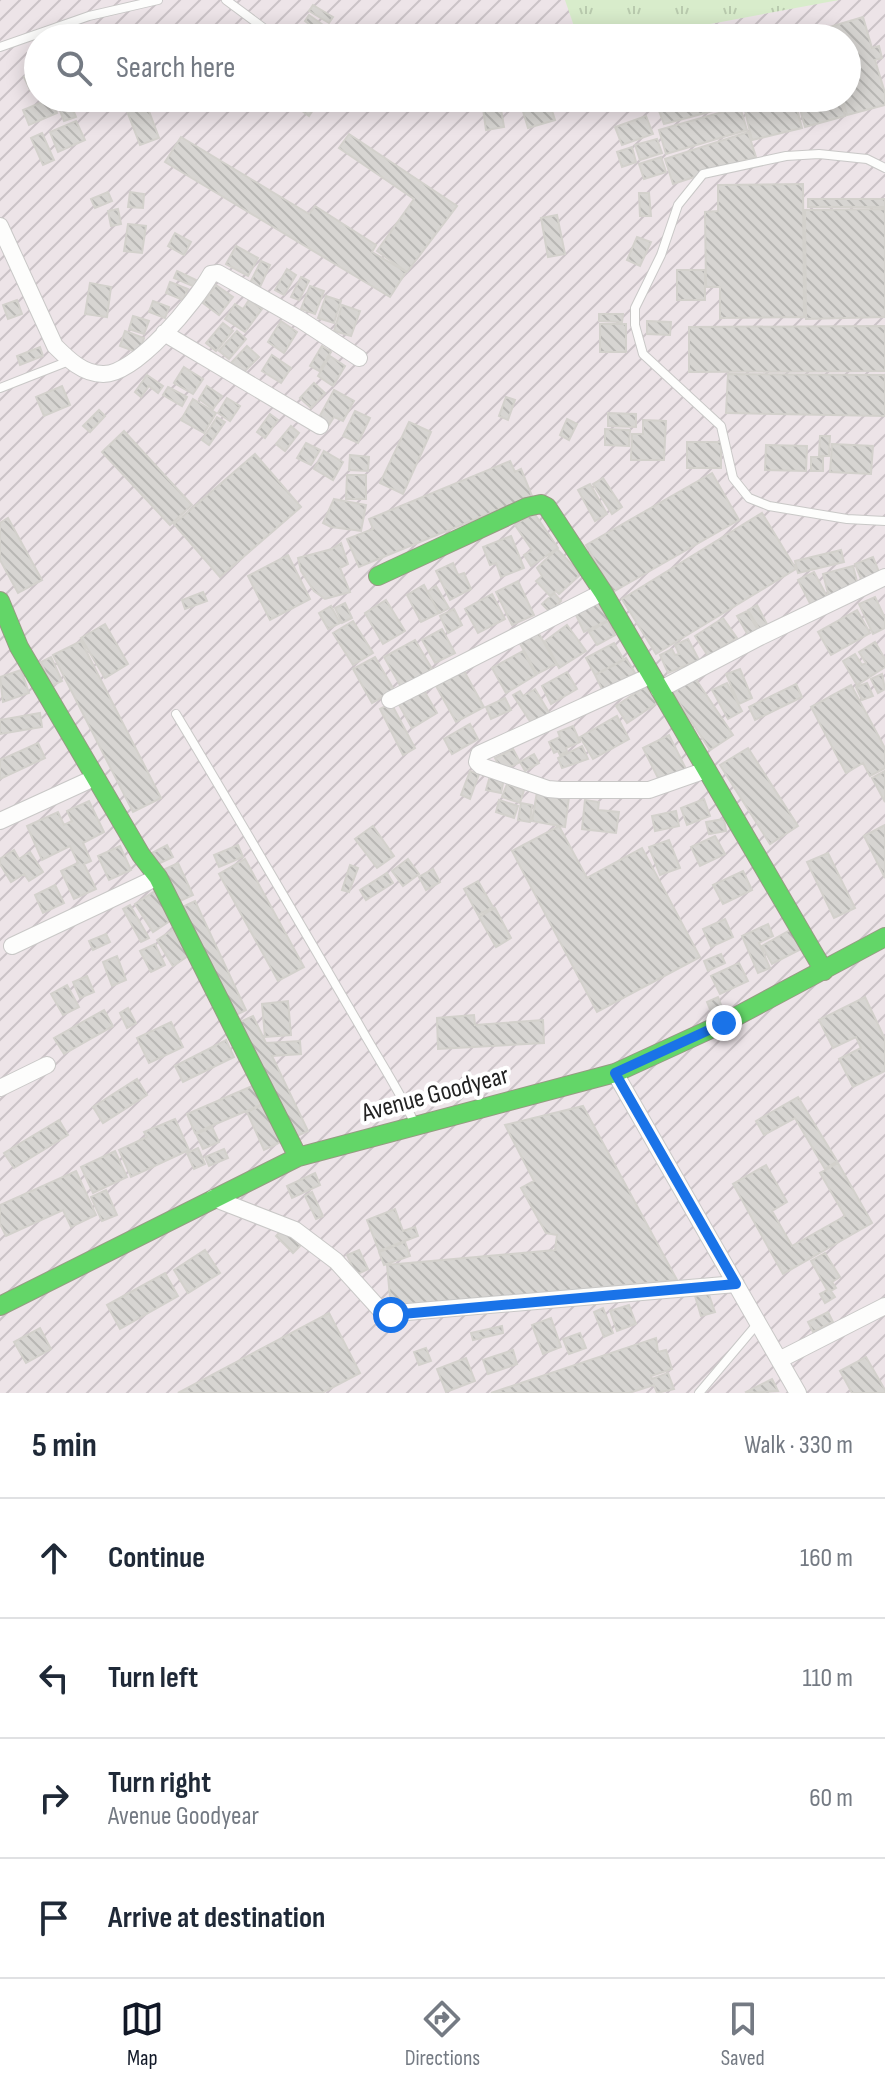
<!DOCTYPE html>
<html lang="en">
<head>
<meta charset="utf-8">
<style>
	body { margin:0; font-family:"Sofia Sans Condensed",sans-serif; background:#f2f2f3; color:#1f2937 }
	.stop { position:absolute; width:24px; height:24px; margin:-18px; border:6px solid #1a73e8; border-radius:50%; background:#fff }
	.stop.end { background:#1a73e8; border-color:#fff; box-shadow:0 2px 8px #0008 }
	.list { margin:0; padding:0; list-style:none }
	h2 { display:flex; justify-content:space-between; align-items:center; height:104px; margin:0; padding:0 32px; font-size:34px }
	h2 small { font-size:26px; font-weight:400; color:#747a83 }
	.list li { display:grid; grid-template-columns:52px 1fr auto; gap:24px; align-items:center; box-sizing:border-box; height:120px; padding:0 32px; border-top:2px solid #e0e1e3 }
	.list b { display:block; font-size:30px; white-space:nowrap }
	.list p { margin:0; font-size:26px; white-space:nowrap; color:#747a83 }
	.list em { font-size:26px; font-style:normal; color:#747a83 }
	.icon { flex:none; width:44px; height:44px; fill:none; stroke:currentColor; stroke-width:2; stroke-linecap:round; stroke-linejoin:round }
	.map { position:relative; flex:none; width:885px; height:1393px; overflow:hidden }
	.search { position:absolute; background:#fff; box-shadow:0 4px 20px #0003; left:24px; right:24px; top:24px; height:88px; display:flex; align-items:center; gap:20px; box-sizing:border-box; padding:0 28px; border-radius:44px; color:#747a83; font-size:30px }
	.sheet { height:584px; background:#fff }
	nav { display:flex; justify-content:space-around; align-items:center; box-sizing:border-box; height:112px; border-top:2px solid #e0e1e3; background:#fff; font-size:22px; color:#747a83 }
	nav a { display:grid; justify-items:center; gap:4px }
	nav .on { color:#111827 }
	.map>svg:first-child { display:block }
	.industrial { fill:url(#industrial-furrows) }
	.grass { fill:url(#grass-tufts) }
	.building { fill:url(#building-back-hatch); stroke:#d3d1cc; stroke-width:2 }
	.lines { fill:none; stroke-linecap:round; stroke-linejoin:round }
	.lane-casing { stroke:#c9c8c7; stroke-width:10 }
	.street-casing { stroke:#c9c8c7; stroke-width:18 }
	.fast-casing { stroke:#969a82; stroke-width:20 }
	.lane { stroke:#fdfdfc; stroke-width:8 }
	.street { stroke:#fdfdfc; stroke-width:16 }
	.fast { stroke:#63d668; stroke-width:18 }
	.route { stroke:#1a73e8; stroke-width:10 }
	.labels { text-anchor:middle; stroke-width:8; stroke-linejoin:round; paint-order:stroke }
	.street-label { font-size:26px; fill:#222; stroke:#fff }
</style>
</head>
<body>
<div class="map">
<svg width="885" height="1393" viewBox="0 0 885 1393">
	<defs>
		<pattern id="industrial-furrows" width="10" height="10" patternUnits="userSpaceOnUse" patternTransform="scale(2)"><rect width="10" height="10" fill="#ede4e8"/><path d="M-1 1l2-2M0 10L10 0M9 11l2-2" fill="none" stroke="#cbc3c7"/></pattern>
		<pattern id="grass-tufts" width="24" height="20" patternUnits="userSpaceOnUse" patternTransform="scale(2)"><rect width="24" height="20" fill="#d8eccb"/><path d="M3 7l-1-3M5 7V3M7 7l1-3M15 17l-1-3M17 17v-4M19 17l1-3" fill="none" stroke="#b9caae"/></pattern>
		<pattern id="building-back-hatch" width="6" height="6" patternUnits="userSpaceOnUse" patternTransform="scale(2)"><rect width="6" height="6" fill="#d7d5d2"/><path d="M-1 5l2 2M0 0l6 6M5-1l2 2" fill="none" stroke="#b8b7b4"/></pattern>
	</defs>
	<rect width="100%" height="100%" fill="#f0efeb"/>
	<path class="industrial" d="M0 0H566L578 38H38V98H847V38H635L836 0H885V1393H0Z"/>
	<path class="grass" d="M565 0H839L635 38H578Z"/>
	<path class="building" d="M313 5 333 17 329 23 309 11Z
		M309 15 326 27 322 34 305 21Z
		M863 17 872 48 879 46 882 58 875 60 885 93V105L847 115 842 98H847V38H825L823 29Z
		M38 72V86L30 90 24 77Z
		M52 98 57 113 29 125 23 110Z
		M55 98H68L76 117 64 121Z
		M122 98H144L159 138 140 145Z
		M285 98H297L313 110 309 116Z
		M499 98 504 127 486 130 482 101Z
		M519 98H548L555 120 528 128Z
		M673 98H737L739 104 664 124 656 103Z
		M742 98H794L802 128 752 140Z
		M797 98H840L845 116 805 127Z
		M740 107 747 130 666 154 659 130Z
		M646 116 653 134 622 145 615 127Z
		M76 121 85 140 58 152 50 132Z
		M748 132 756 157 673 184 665 159Z
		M42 133 54 160 43 165 31 138Z
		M349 134 457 206 407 272 377 251 414 199 339 148Z
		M181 137 309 214 315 206 376 245 372 252 406 272 390 297 165 162Z
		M657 139 662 153 640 160 635 145Z
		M632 147 636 162 622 167 617 152Z
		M661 157 666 172 644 179 639 164Z
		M803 184 804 317 720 318V287H706L705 212 718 211V185Z
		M108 192 112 201 95 208 91 199Z
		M130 192 144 194 143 208 128 207Z
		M639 193H649L651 216H640Z
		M808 199H885V207H808Z
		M118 209 121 224 111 226 108 211Z
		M885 209V317L806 319 805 210Z
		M557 215 565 254 548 257 541 218Z
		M128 224 146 226 142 253 124 251Z
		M175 233 191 242 184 255 168 246Z
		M637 237 651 242 640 266 627 260Z
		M236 246 258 258 248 276 226 264Z
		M261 261 270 265 260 287 250 283Z
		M287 269 296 275 284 295 275 290Z
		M677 270H705V300H677Z
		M177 271 198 281 195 287 174 278Z
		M301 277 309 281 299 300 291 297Z
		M170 282 188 289 183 300 166 293Z
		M90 283 111 287 107 317 85 314Z
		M216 285 233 297 219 315 203 303Z
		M310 286 324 291 315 314 301 309Z
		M326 296 341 301 334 323 318 318Z
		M17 300 22 314 8 319 3 305Z
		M249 300 262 309 245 332 225 319 235 304 243 309Z
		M153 301 169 307 165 318 149 312Z
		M342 305 360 311 351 336 334 331Z
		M599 314H623L622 322 599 321Z
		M133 316 149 321 144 334 129 329Z
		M281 321 297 332 284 353 268 342Z
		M647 321 671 322 670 335 647 334Z
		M223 323 233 331 216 351 206 343Z
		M600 324H626V352H600Z
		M885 326V371L689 372V327Z
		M125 331 144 338 139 353 120 346Z
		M237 331 246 339 229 359 219 351Z
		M247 346 259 357 243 373 231 363Z
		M322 346 331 352 319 371 310 366Z
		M40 347 43 356 20 365 17 356Z
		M272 355 291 368 281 383 262 371Z
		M330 356 345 366 333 386 318 376Z
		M184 367 203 379 193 394 174 383Z
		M728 374 885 375V416L726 413Z
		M147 375 163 386 158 393 149 386 141 397 135 392Z
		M314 383 325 393 311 408 300 398Z
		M62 386 70 405 44 416 36 397Z
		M207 386 222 396 213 409 199 399Z
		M168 387 187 397 182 406 163 395Z
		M334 390 354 401 343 421 334 417 329 425 318 419Z
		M506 397 515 400 508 420 499 416Z
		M227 398 240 406 230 421 218 413Z
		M193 399 216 413 204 433 181 420Z
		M99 410 105 416 90 432 83 426Z
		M355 411 370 418 358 443 343 436Z
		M608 413 636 414V427L608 426Z
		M270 414 278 420 265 438 257 432Z
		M217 417 225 422 209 445 202 440Z
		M567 419 577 424 569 440 560 435Z
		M643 420 666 421 664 460H631L632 434H643Z
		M409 422 431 432 403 494 380 483Z
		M291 426 299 433 285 451 276 444Z
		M605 429 630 430 629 446 605 445Z
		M124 431 192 505 170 525 102 452Z
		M820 436H830L829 456H819Z
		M687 442H721V468H687Z
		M306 443 320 450 311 465 297 458Z
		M832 444 873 446 871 474 830 472Z
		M766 445 807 446 806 471 765 470Z
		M324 451 343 462 333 480 314 469Z
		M255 454 301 507 220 577 174 524Z
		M350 455 369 457 368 471 349 470Z
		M811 457H823V471H811Z
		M510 461 515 472 521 469 532 496 359 567 347 539 373 529 369 519Z
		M712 473 739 520 613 592 586 545Z
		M347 475H366V499H346Z
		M603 478 622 507 612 514 593 484Z
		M590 484 607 514 595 521 578 490Z
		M334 499 366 505 361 531 331 527 323 523Z
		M534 513 558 548 531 566 524 555 532 550 515 525Z
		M762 513 796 569 656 654 622 599Z
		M8 518 42 580 18 593 0 560V523Z
		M511 536 524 568 501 577 496 563 490 565 483 547Z
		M341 543 348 564 340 568 350 592 325 599 314 591 301 571 298 558 332 549Z
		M557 549 581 574 559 594 556 591 550 596 536 581 542 576 537 568Z
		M841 550 844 562 798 573 795 561Z
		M288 555 310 599 270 620 248 576Z
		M873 557 883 582 865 589 855 564Z
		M453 563 458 575 464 573 471 589 450 600 436 571Z
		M853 566 859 589 829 597 823 574Z
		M814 572 830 602 814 611 798 580Z
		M518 581 534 615 512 625 496 592Z
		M424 585 439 613 421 622 407 595Z
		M436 586 449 608 440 613 427 592Z
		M203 592 207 601 185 609 182 600Z
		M554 593 561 601 550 612 542 604Z
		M492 594 505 619 478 633 465 609Z
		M875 597 885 618V628L873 634 859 604Z
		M386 600 405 631 383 644 365 613Z
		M598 602 613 618 584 632 575 613Z
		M345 603 352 618 342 623 335 608Z
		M757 605 768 626 760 630 748 610Z
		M331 606 340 623 328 629 319 613Z
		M454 609 462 625 448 633 440 616Z
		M857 610 870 633 831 655 818 632Z
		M747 611 763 639 753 644 737 616Z
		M723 618 737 638 708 656 695 636Z
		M353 621 373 653 353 665 333 633Z
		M608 621 615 635 597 645 589 632Z
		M105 624 128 664 105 678 81 638Z
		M567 625 586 651 559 668 545 641Z
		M442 629 455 653 435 663 422 640Z
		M538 632 556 664 537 674 519 642Z
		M688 639 699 660 668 673 660 655 672 649 675 655 679 654 675 645Z
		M415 640 432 669 401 687 384 657Z
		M81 641 161 798 133 812 53 655Z
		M875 642 885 659V667L857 685 843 661 855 654 862 665 866 663 859 652Z
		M614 643 624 660 595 675 586 658Z
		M523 651 536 675 506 693 492 668Z
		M51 657 62 681 51 686 41 662Z
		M375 657 394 690 372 703 353 669Z
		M626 658 635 673 603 691 595 675Z
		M740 669 752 698 739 704 726 674Z
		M21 670 29 693 3 702 0 677Z
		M464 671 484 707 456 722 436 686Z
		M567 672 577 689 551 704 542 686Z
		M882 674 885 689 878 693 871 679Z
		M695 678 733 735 710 750 673 693Z
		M727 683 742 711 728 719 712 690Z
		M867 683 873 696 862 700 856 687Z
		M796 684 802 697 755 720 749 707Z
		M851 685 885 748V768L870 776 863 763 846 773 811 707Z
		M646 686 657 703 627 723 616 706Z
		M423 689 437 713 412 728 398 703Z
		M535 689 551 716 533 726 513 695 520 691 523 696Z
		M505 698 511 710 491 719 486 707Z
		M391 703 415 748 403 755 380 709Z
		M40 713 42 727 0 734V720Z
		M617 716 629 739 593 759 580 737Z
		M470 724 478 739 452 754 444 739Z
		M573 726 580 742 566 748 567 751 560 755 558 751 554 753 549 742 560 737 558 732Z
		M669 735 686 769 660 782 643 748Z
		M38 743 45 758 0 779V760Z
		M582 746 588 759 562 768 558 758Z
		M748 748 798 826 770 844 720 765Z
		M513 749 520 762 502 771 495 758Z
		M534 754 539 763 525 771 520 762Z
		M470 771 479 774 470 799 461 795Z
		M885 771V802L872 778Z
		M490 776 504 779 501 793 486 790Z
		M507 784 524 790 520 803 502 797Z
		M537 792 569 797 565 827 532 821Z
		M704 799 710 816 687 825 681 808Z
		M499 800 518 806 514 818 496 812Z
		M585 800 599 802 598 810 619 812 616 833 582 829Z
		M89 801 104 832 83 843 91 861 84 864 96 889 74 899 61 871 78 863 70 846 42 860 27 826 58 812 64 825 72 821 67 811Z
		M521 803 532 805 530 822 518 820Z
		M676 811 679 826 655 831 652 816Z
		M724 819 726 831 709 834 706 822Z
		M885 825V878L864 836Z
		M373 826 394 856 377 868 355 839Z
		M559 826 587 878 642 848 700 957 597 1012 512 851Z
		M715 836 725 854 700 866 691 847Z
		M669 840 680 868 660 875 649 847Z
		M167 845 173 857 158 864 152 853Z
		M238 845 243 857 219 867 214 855Z
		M120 846 131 870 109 880 98 856Z
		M14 850 19 859 30 852 43 872 29 881 24 874 11 882 0 864V859Z
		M828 853 855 908 834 918 807 862Z
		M245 859 304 967 278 981 219 874Z
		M408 859 419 874 403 886 392 871Z
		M178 863 193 895 178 902 163 870Z
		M350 865 358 868 349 892 342 890Z
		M433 869 440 882 426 890 419 877Z
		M743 871 752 890 723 904 713 885Z
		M387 873 393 883 366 900 360 890Z
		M478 881 493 907 478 915 464 889Z
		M55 885 64 903 43 913 35 895Z
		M155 891 173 919 153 932 135 904Z
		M195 901 246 1010 232 1017 180 908Z
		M130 905 149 938 141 942 123 909Z
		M495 908 511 938 496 947 479 917Z
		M725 919 733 937 711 947 703 929Z
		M768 924 773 936 759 943 770 968 758 973 742 936Z
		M174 929 191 954 173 966 157 940Z
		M790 930 801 949 772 964 762 946Z
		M106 934 110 942 93 950 89 941Z
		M155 944 165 965 151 972 140 951Z
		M721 954 725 963 708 971 704 961Z
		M117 956 126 980 112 986 103 962Z
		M739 963 748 981 720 994 711 976Z
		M87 976 94 992 80 998 73 982Z
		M67 985 79 1007 63 1015 51 994Z
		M718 997 723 1010 712 1014 707 1002Z
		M865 997 885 1039V1071L853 1087 839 1059 861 1048 856 1037 833 1048 819 1020Z
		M288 1001 291 1035 265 1037 262 1004Z
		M128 1008 136 1023 127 1028 120 1013Z
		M104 1010 113 1026 64 1054 54 1038Z
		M474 1015 475 1025 543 1020 544 1043 438 1049 437 1018Z
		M253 1016 266 1043 300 1041 301 1054 272 1056 308 1131 295 1137 240 1022Z
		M171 1022 183 1047 149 1063 137 1038Z
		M226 1040 234 1057 183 1082 175 1066Z
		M137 1079 147 1095 103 1123 93 1107Z
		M257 1084 265 1103 195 1133 187 1114Z
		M798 1097 837 1161 825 1169 795 1118 764 1135 756 1121Z
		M269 1102 285 1140 264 1150 247 1112Z
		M583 1106 677 1280 391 1308 387 1265 555 1250 557 1235 546 1233 521 1188 534 1181 505 1125Z
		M175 1119 189 1150 131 1177 119 1150 147 1137 144 1132Z
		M59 1120 68 1135 14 1168 4 1153Z
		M212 1127 219 1142 203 1149 196 1134Z
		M198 1148 205 1164 194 1169 187 1153Z
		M224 1149 228 1158 209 1166 205 1157Z
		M115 1151 127 1177 93 1193 81 1167Z
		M838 1163 872 1223 783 1274 733 1184 766 1165 787 1202 772 1211 792 1246 845 1216 820 1173Z
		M76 1171 96 1215 71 1227 63 1210 6 1236 0 1224V1205Z
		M315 1173 320 1185 292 1198 287 1186Z
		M106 1190 117 1215 102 1221 91 1197Z
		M312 1192 323 1216 316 1219 305 1196Z
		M395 1209 403 1231 415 1227 418 1236 379 1251 367 1220Z
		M284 1228 301 1245 293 1253 276 1236Z
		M405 1242 410 1256 384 1265 379 1252Z
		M205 1250 220 1273 188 1293 174 1270Z
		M359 1250 368 1269 356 1275 347 1255Z
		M825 1253 840 1277 832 1282 836 1288 831 1291 835 1297 825 1303 820 1294 827 1290 811 1261Z
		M165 1273 178 1296 120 1329 107 1305Z
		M708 1292 715 1312 701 1316 695 1296Z
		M629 1305 636 1324 617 1331 610 1311Z
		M603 1308 613 1333 604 1337 594 1312Z
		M828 1312 833 1322 813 1332 808 1322Z
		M329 1313 360 1373 322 1393H178Z
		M551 1318 561 1347 543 1354 532 1325Z
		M502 1326 503 1333 473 1340 471 1333Z
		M40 1328 51 1349 26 1363 14 1342Z
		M580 1333 586 1348 569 1354 563 1339Z
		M656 1338 658 1352 666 1350 672 1369 651 1376 652 1379 668 1373 674 1389 657 1393 654 1385 629 1393H491Z
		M426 1348 431 1361 419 1365 414 1352Z
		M513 1350 517 1364 488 1374 483 1360Z
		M866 1357 885 1390V1393H852L840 1371Z
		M466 1358 475 1381 446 1392 437 1369Z
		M772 1379 778 1391 747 1393 746 1392Z"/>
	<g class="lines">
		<defs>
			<path id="lane" d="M226 0 277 38
				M0 47 89 16 158 0
				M885 168 867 159 819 154 786 156 703 174 678 205 661 255 635 308V325L643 354 721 426 733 478 749 498 769 506 847 519 885 521
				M0 388 69 361
				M176 714C238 817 298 920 358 1023 377 1057 398 1088 415 1124
				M699 1393 758 1323"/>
			<path id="street" d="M0 226 55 346C68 359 83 374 103 374 136 375 196 301 211 274L218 273 301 320 359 358
				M164 333 320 426
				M650 676 479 754 477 762 481 766 548 789 560 790H649L706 770
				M659 690 760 637 885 577
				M390 700 603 592
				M0 821 94 778
				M12 946 158 877
				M615 1073 798 1393
				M0 1088 47 1065
				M213 1198 295 1230 336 1261 384 1314 736 1284
				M779 1360 885 1306"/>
			<path id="fast" d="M378 576 527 507 541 504 547 507 603 592 824 971
				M0 601 19 647 141 855 158 877 298 1157
				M0 1306 298 1157 615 1073 724 1023 885 937"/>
		</defs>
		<use href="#lane" class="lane-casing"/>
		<use href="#street" class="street-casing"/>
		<use href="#fast" class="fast-casing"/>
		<use href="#lane" class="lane"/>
		<use href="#street" class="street"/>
		<use href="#fast" class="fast"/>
	</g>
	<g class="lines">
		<path class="route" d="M391 1315 736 1284 615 1073 724 1023"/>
	</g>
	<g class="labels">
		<g class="street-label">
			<text transform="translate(435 1093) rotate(-15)" y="9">Avenue Goodyear</text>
		</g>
	</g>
</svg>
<div class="stop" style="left:391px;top:1315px"></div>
<div class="stop end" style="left:724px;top:1023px"></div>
<div class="search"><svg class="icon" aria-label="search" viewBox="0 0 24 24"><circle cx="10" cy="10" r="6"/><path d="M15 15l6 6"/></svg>Search here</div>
</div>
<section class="sheet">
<h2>5 min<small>Walk · 330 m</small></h2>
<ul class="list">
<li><svg class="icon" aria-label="ahead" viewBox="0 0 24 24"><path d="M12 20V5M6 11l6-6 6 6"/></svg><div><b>Continue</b></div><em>160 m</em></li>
<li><svg class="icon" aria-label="left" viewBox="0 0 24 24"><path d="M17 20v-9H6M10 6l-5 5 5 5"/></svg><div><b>Turn left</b></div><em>110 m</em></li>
<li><svg class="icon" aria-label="right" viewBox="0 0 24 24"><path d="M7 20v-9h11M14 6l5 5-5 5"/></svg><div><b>Turn right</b><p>Avenue Goodyear</p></div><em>60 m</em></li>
<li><svg class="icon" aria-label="arrive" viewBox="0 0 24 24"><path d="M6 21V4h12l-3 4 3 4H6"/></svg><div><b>Arrive at destination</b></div></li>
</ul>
</section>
<nav>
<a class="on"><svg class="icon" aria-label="map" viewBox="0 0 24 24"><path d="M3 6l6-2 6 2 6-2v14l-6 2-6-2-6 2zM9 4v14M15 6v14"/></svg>Map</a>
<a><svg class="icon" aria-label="directions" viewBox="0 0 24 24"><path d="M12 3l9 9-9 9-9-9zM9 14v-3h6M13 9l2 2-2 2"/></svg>Directions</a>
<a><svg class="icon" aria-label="saved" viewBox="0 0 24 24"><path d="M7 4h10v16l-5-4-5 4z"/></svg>Saved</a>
</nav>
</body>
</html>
